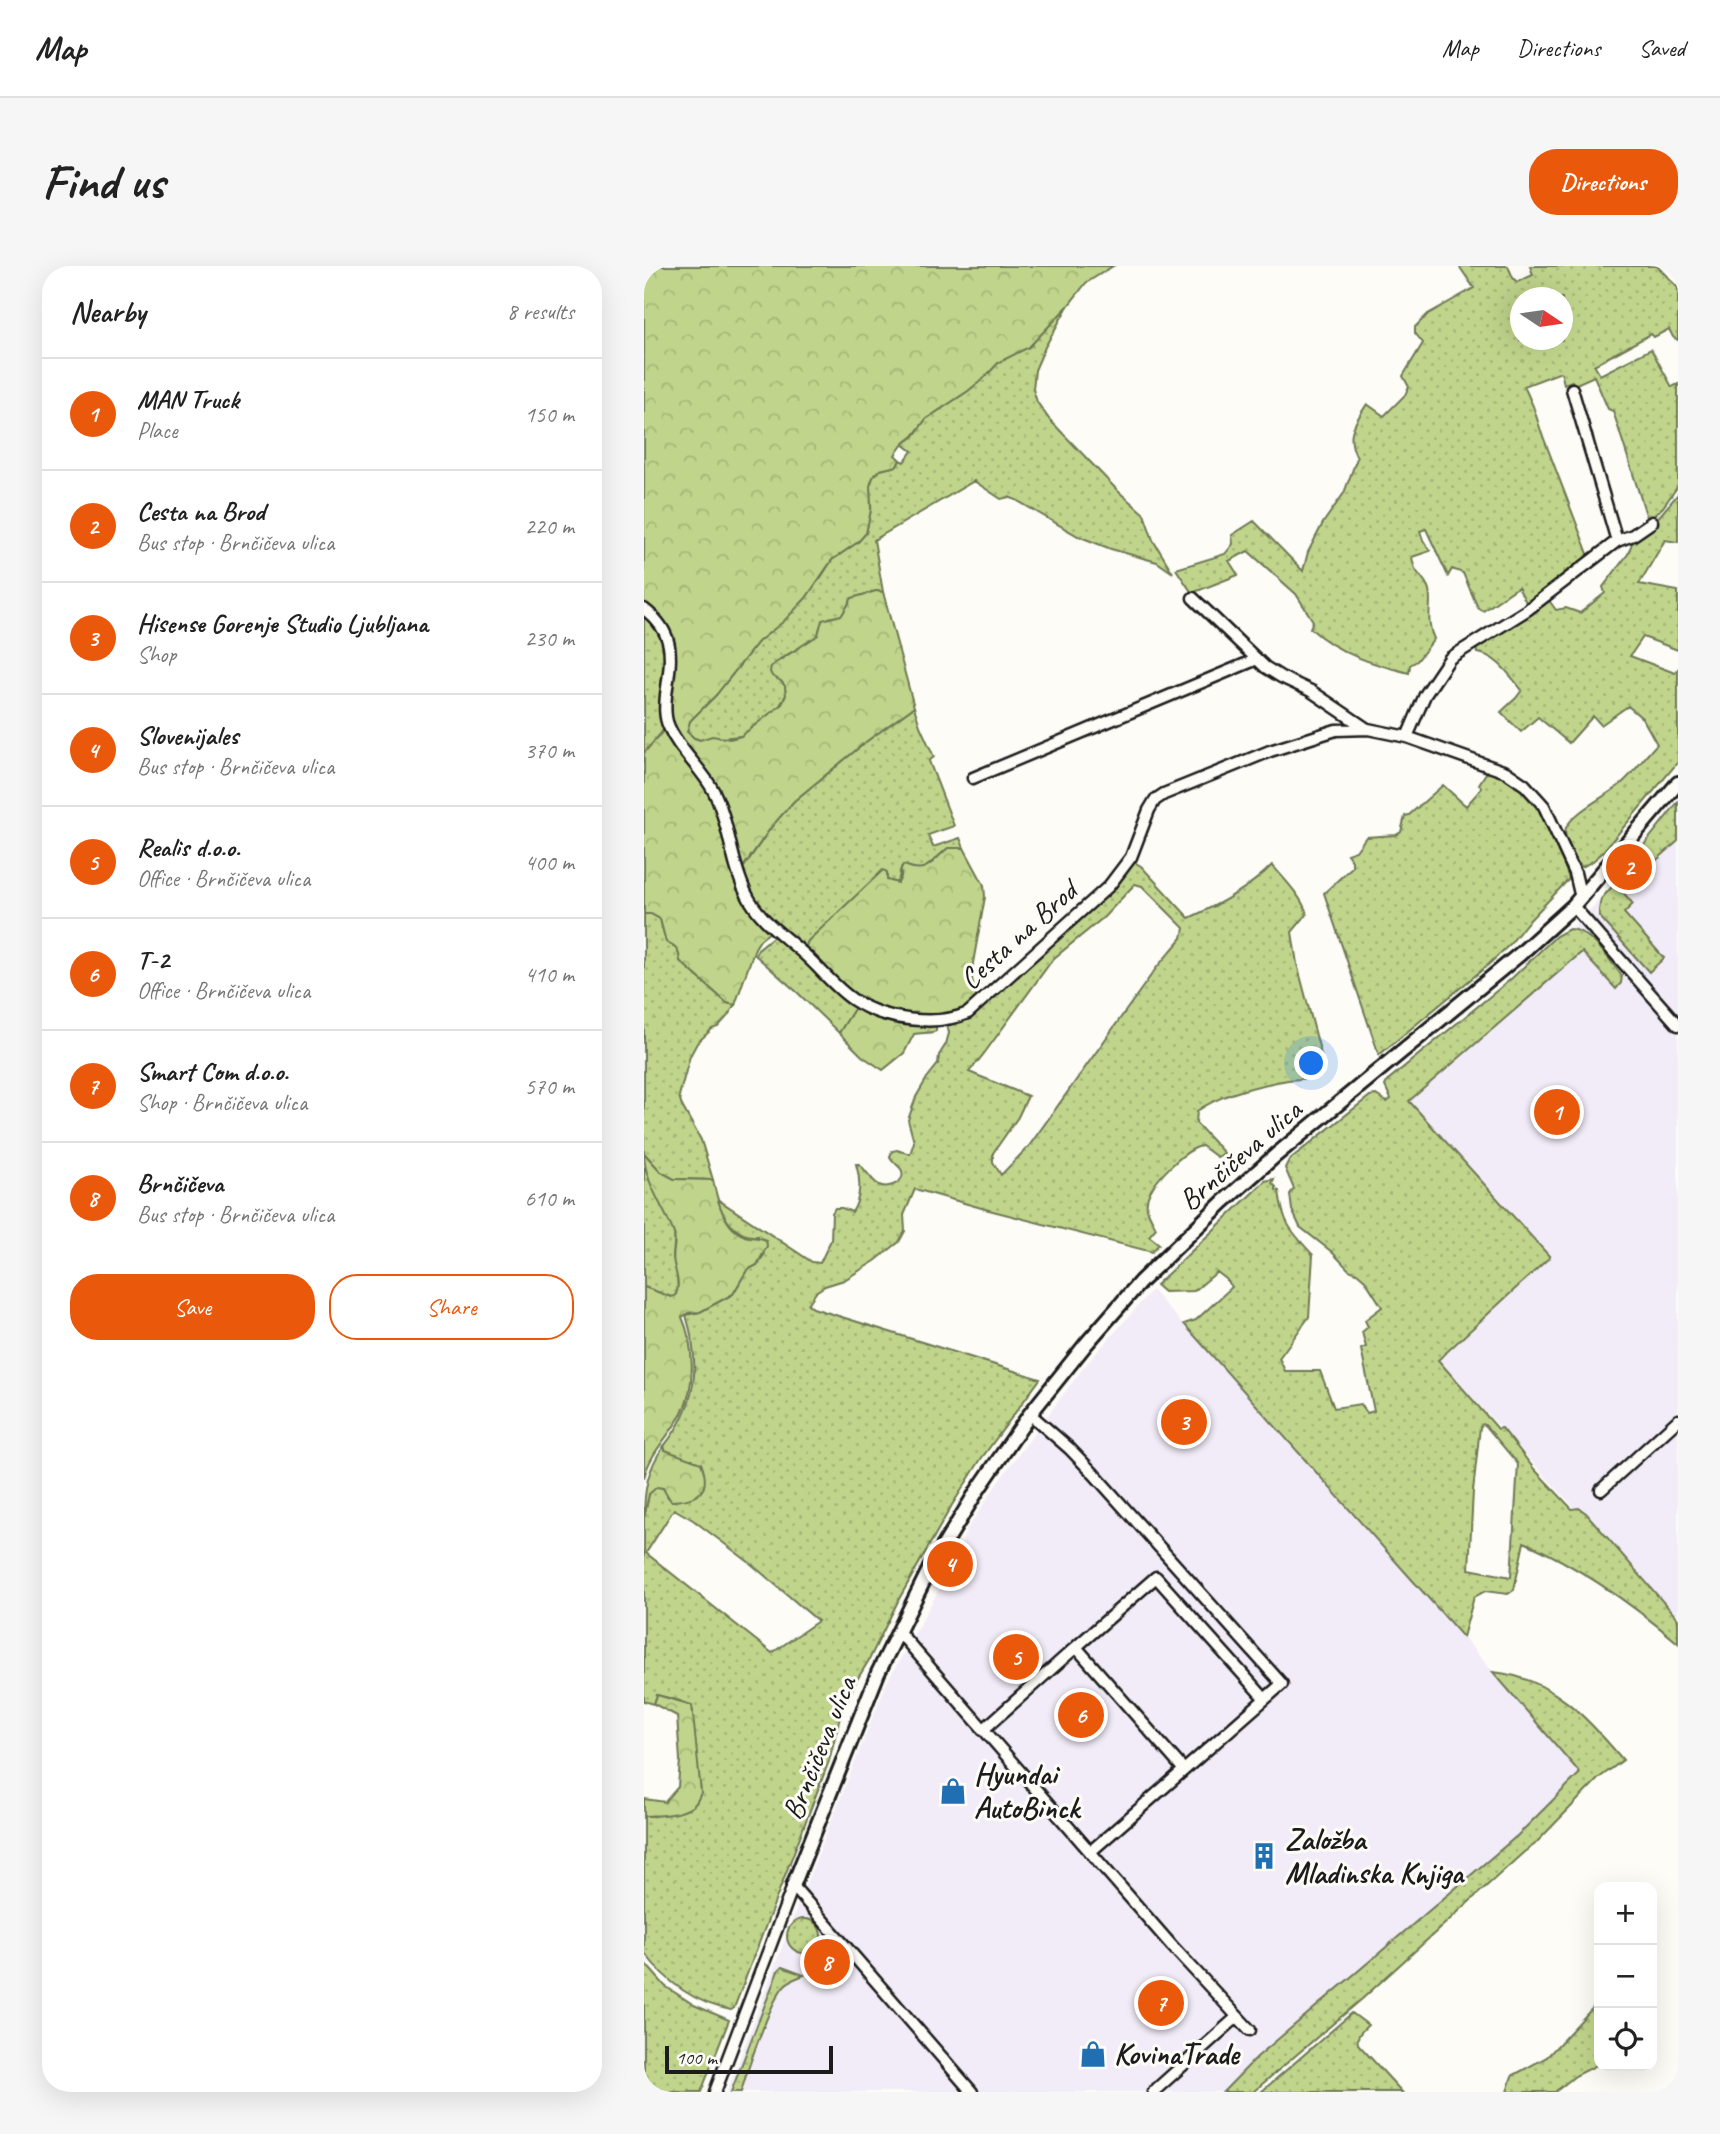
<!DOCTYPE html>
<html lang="en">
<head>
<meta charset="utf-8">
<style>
	body { margin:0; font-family:Caveat,sans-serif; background:#f6f6f6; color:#222 }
	.controls { position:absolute; right:21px; bottom:21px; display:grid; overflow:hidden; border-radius:14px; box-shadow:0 7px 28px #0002 }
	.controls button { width:63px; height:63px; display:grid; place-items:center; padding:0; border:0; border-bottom:2px solid #e0e0e0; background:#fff; color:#222; font:35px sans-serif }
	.compass { position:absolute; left:866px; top:21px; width:63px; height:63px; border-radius:50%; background:#fff; box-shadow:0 7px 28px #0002; rotate:103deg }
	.scale { position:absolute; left:21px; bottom:18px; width:168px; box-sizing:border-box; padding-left:7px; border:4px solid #1c1c1c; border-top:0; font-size:19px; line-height:24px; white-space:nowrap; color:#1c1c1c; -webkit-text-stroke:5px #fdfcf7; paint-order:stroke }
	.you { position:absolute; left:668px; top:798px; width:24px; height:24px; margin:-18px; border:5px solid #fff; border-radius:50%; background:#1a73e8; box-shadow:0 0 0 10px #1a73e833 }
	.badge { display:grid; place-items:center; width:46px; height:46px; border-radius:50%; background:#ea580c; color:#fff; font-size:23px; font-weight:700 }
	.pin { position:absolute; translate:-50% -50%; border:4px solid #fff; box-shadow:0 2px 7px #0006 }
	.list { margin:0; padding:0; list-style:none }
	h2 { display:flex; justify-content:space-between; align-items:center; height:91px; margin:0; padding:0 28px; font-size:30px }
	h2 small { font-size:23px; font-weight:400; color:#767676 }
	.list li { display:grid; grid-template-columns:46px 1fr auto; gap:21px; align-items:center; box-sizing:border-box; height:112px; padding:0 28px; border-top:2px solid #e0e0e0 }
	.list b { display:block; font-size:26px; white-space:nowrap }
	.list p { margin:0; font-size:23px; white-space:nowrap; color:#767676 }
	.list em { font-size:23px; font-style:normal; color:#767676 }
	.actions { display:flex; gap:14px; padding:21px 28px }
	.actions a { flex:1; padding:16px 0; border:2px solid #ea580c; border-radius:28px; text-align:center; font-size:24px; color:#ea580c }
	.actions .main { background:#ea580c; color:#fff }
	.icon { flex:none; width:38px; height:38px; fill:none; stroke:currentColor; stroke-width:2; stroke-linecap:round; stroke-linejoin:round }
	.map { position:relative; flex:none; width:1034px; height:1826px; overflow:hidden; border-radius:28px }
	header { display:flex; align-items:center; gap:42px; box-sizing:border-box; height:98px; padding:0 35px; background:#fff; border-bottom:2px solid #e0e0e0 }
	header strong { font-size:33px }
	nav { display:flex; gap:38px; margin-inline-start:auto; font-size:24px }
	.intro { display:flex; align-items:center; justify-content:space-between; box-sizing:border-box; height:168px; padding:0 42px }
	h1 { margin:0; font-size:49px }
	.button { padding:18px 32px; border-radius:28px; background:#ea580c; color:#fff; font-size:24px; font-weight:700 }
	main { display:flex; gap:42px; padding:0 42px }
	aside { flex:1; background:#fff; border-radius:28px; box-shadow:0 7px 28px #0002 }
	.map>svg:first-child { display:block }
	.built { fill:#f2ecf8 }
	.green { fill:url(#green-dots); stroke:#6e7854; stroke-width:2; fill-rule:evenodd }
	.forest { fill:url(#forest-crowns); stroke:#6e7854; stroke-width:2 }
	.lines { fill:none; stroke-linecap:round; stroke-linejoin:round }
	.minor-casing { stroke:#1c1c1c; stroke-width:15 }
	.tertiary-casing { stroke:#1c1c1c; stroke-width:18 }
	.minor { stroke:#fdfcf7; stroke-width:10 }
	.tertiary { stroke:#fdfcf7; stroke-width:12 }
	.labels { text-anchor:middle; stroke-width:6; stroke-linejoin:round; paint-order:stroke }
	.street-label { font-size:30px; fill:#1c1c1c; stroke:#fdfcf7 }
	.poi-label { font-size:30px; font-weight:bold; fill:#1c1c1c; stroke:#fdfcf7; text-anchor:start }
</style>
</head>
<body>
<header>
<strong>Map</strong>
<nav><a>Map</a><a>Directions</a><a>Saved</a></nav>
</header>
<div class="intro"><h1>Find us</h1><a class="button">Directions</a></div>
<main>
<aside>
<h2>Nearby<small>8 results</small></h2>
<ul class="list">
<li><span class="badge">1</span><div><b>MAN Truck</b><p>Place</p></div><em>150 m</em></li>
<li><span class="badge">2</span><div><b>Cesta na Brod</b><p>Bus stop · Brnčičeva ulica</p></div><em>220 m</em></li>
<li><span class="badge">3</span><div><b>Hisense Gorenje Studio Ljubljana</b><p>Shop</p></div><em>230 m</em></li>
<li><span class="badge">4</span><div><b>Slovenijales</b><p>Bus stop · Brnčičeva ulica</p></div><em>370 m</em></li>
<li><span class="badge">5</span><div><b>Realis d.o.o.</b><p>Office · Brnčičeva ulica</p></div><em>400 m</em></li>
<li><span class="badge">6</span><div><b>T-2</b><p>Office · Brnčičeva ulica</p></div><em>410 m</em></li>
<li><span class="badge">7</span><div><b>Smart Com d.o.o.</b><p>Shop · Brnčičeva ulica</p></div><em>570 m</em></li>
<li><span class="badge">8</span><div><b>Brnčičeva</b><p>Bus stop · Brnčičeva ulica</p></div><em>610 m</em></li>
</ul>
<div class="actions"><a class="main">Save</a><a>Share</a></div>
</aside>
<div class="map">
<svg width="1034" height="1826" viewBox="0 0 1034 1826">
	<defs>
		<pattern id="green-dots" width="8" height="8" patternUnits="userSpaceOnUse" patternTransform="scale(1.75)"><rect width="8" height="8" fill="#c0d58b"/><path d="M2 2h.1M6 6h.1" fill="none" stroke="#a4b677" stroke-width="1.8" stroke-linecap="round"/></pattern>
		<pattern id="forest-crowns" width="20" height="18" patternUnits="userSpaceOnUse" patternTransform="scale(1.75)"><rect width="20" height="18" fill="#c0d58b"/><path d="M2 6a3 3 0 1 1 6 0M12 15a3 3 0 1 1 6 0" fill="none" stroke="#a4b677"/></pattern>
	</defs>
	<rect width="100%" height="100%" fill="#fdfcf7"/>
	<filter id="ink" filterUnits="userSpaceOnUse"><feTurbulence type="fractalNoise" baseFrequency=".0143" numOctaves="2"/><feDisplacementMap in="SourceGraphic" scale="14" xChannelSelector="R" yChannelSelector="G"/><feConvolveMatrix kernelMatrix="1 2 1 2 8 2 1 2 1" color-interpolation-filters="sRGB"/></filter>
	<g filter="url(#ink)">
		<path class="built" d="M1034 533V1354L794 1094 906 991 765 835 956 633 988 596 995 583Z
			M508 1024 819 1371 936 1507 874 1569 805 1628 582 1826H83L162 1618 242 1418 311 1295 323 1263 357 1212 439 1102Z"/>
		<path class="green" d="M815 0H864L869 12 873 16 889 9 886 0H1013L1034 22V74L1029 71 1025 63 1010 71 1007 68 950 99 956 109 1007 83 1028 121 1034 118V220L1019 241 1004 255 969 145 964 143 950 110 930 119 928 115 920 118 917 106 880 120 889 140 897 165 946 293 884 340 874 321 839 345 834 342 819 307 808 303 804 310 782 263 776 265 779 274 786 285 768 291C771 311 778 307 784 321 790 335 780 352 790 373L773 395 766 399 765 407C728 398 695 388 666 362L669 355 652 328 604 285 585 295 594 309 548 327 532 303 581 288 589 278 588 269 610 255 659 305 664 286 679 257 700 227 713 192C701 169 710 158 723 138L740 150 761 129 765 121 759 110 779 77 771 67V61L784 48 830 22ZM876 32H918V74H876Z
			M424 40 401 81 391 104 389 123 393 136 405 153 474 225 500 248 509 274 529 307 513 296 467 283 434 270 372 234 365 231 357 233 330 215 230 274 239 326 232 325 208 332 198 349 185 352 176 361 174 369 168 374 136 393 137 415 141 420 142 429 134 443 97 470 56 474 50 472 43 465 46 455 72 429 114 376 176 313 188 294 214 276 222 267 227 244 226 220 229 211 236 204 253 200 256 194 260 196 268 185 259 178 270 170 282 153 324 125 340 112 355 96 385 81Z
			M1034 228V276L1021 274 995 318 1034 325V384L999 371 986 390 1031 407 1034 403V496L958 587 949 595 938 601C930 594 926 587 923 578 922 573 920 567 922 562 930 545 963 530 977 518 991 506 1001 490 1013 478L999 453 984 440 957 459 949 450 925 477 894 451 877 466 857 446 872 432 878 424C866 410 853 389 833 387L832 379 904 333 912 344 922 342 936 347 961 327 959 321 984 288 990 272 1007 260Z
			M0 347C5 353 11 358 15 364 32 389 11 432 20 464L0 487Z
			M270 441 276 460 290 491 285 495 310 560 284 569 289 581 316 572 320 582H304L281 602 273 604 259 599 257 602 254 617 243 614 239 605 164 675 161 683 124 652 108 631 98 604 128 560 150 535 223 475Z
			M844 504C897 523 908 564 925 613L882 658 866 678 844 699 735 789 680 627 708 601V595L703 588 712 585 722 571 752 569 757 566 761 550 765 549 799 519 822 540 838 522 835 518Z
			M1034 536V575L978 625 989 638 980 647 1020 692 1005 706 956 651 955 644 957 633 983 604 985 606 989 601 996 584Z
			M490 596 497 600 545 652C572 640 607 621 628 599 641 614 658 631 663 648L648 666 653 698 678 792 677 809C667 813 655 813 644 814 614 819 578 827 553 845L552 857 580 887 573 891 558 880C542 882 505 918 503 935 501 945 508 953 512 962L505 970 515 978 508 986 341 943 271 923 260 949 261 965 255 976 231 995 200 1014 181 1020 173 1025 164 1038 169 1042 396 1113 337 1193 308 1239 255 1333 225 1394 211 1417 197 1447 185 1495 90 1742 87 1744C50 1737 22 1716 0 1686V1550H6L57 1527 48 1453 49 1445 36 1435 13 1429 10 1438 0 1435V1252L5 1228 13 1220 19 1222 24 1231 48 1193H41L21 1184 20 1180C53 1139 57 1099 42 1049L56 1046 89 1028 103 1004 113 999 120 989 114 970C92 972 79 952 73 933L168 996 176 997 187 974 188 947 191 942H198L208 946C217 933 217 914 212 898H215C222 904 228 915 235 919 245 924 264 915 257 903 254 899 249 896 246 891L248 885 253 884 266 888 270 876 264 854 272 831 283 812 294 798 295 789 302 778 305 767 303 759 322 753 346 734 407 678 459 633ZM491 618 498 620 540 662 538 672 513 701 385 880 357 909 349 896V887L374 851 384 830 325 806 339 789 409 693 460 651ZM30 1243 49 1254 106 1297 174 1355 128 1387 2 1287Z
			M0 648H7L16 653 22 676C32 680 35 684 36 695L83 737 91 739 83 751 74 761 68 763 53 777 46 790 35 830 38 840 57 874 69 914 30 913 17 906 0 887Z
			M925 663C946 663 966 695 978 710L977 717 972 723 938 686 765 835 906 991 794 1094 854 1163 858 1162 891 1204 928 1243 935 1242 942 1247 1034 1353V1377C988 1338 936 1301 880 1276L870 1324 864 1328 841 1325 830 1331 819 1371 540 1058 552 1054 588 1021 582 1013 573 1006 550 1025 520 1026 512 1019 621 915 630 913 628 917 632 921V924L635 925C639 958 647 965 669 989L665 1051 635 1092 641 1105H676L690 1142 717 1138 723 1147 730 1145 717 1083 722 1081 718 1066 724 1061 721 1054 738 1041 721 1014 713 1007 705 1004 688 986 656 961 648 944 646 928 650 923 641 902 645 894 726 830 732 829 743 836 747 833 741 820 744 814 867 713 912 670ZM839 1158 842 1160 874 1198 867 1311 825 1303 829 1225 836 1161Z
			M130 670 161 694 212 740 195 767 154 727 111 689 114 683Z
			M0 901 31 966 29 991 33 1009 34 1025 31 1030 27 1031 0 1021Z
			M849 1406C908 1412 943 1451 979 1494L955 1512 890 1579 880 1586 718 1733 624 1813 609 1826H579L613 1791 874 1569 936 1507Z
			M143 1670a17 17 0 1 1 34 0a17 17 0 1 1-34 0Z
			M0 1696 21 1720 50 1739 85 1754 57 1826H0Z
			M138 1701 160 1709C153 1712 146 1714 141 1719 127 1733 103 1805 97 1826H87L134 1705Z
			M955 1735V1798L931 1810 911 1826H863L868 1810 903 1791Z
			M708 1747 724 1759C718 1765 712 1769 714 1778L758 1826H617Z"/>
		<path class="forest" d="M0 0H469L442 17 424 40 385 81 355 96 340 112 324 125 282 153 269 170 259 178 251 189 256 194 253 200 236 204 229 211 226 220 227 244 222 267 214 276 188 294 162 332 140 355 114 376 72 429 46 455 43 466 50 472 56 474 68 470 86 473 97 470 138 438 142 429 141 420 137 415 128 410 126 406 127 400 174 369 178 354 198 349 208 332 232 325 239 326 270 441 223 475 150 535 128 560 97 604C86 574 87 539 68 512 55 495 28 470 25 450 24 441 26 432 27 423 32 387 35 358 0 337Z
			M20 464C33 485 54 504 65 525 75 545 78 566 83 587 89 617 104 646 126 666L116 674 111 682 91 739 83 737 36 695C35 684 33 680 22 676L16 653 7 648H0V487Z
			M304 582H320L340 619 341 631 329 697 328 713 333 734C327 739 321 745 315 747 283 759 236 749 209 728 192 715 177 698 161 683L164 675 239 604 243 606V614L254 617 257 611V602L260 599C284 609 287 596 304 582Z
			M212 740 292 758V765C286 768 277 766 270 768L260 787 239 804 218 790 195 767Z
			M0 887 17 906 30 913 69 914C73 933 80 966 105 971 111 972 115 971 122 974L123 980 113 999 103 1004 89 1028 56 1046 45 1047 38 1051C50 1078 52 1120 38 1147 26 1170 6 1186 0 1212V1021L27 1031 31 1030C37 1020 32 1008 30 998 27 987 34 975 29 965 19 940 0 915 0 887Z
			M20 1180 21 1184 57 1197C68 1225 55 1234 27 1235L19 1222 13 1221 5 1228 0 1252C0 1225 3 1203 20 1180Z
			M13 1429 48 1439 57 1527C55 1531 54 1535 51 1538 41 1549 14 1550 0 1550V1533L21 1536 34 1521 36 1494 33 1450 10 1438Z"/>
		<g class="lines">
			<defs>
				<path id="minor" d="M928 123 973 275
					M549 332 621 401 637 411 667 425 723 463
					M0 343C33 368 27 392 22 429 21 439 20 451 25 461 35 485 58 502 70 526 86 558 86 595 102 627 115 654 139 669 160 688 177 703 192 723 211 735 240 754 292 761 324 747L465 620 487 591 505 544 511 534 520 528 626 485 692 464 724 463 763 471 862 506 881 519 900 540 931 607 937 632
					M763 471 781 429 806 392 883 344 973 275 989 269 1008 256
					M329 512 611 394
					M929 640 1034 759
					M386 1148 426 1183 449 1207 638 1418 540 1504
					M957 1224 1034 1154
					M254 1365 528 1680 606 1764
					M432 1381 512 1311 621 1433
					M339 1464 432 1381 540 1504 446 1586
					M71 1826 149 1620 328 1826
					M509 1826 593 1751"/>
				<path id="tertiary" d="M149 1620 234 1407 286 1302 333 1225 386 1148 442 1078 497 1015 579 936 632 889 876 688 929 640 1034 517"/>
			</defs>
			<use href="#minor" class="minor-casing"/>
			<use href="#tertiary" class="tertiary-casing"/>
			<use href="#minor" class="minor"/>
			<use href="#tertiary" class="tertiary"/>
		</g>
	</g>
	<defs>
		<symbol id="shop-bare" viewBox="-9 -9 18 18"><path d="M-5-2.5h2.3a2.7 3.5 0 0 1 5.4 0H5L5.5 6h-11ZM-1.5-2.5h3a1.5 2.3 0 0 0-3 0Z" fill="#1f6fb2" stroke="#fdfcf7" stroke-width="2.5" paint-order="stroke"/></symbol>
		<symbol id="building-bare" viewBox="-9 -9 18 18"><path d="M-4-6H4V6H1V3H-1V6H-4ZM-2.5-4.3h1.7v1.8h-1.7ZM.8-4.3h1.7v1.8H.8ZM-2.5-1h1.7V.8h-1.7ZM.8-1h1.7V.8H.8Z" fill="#1f6fb2" stroke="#fdfcf7" stroke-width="2.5" paint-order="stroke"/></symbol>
	</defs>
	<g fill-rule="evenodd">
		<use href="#shop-bare" x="290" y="1506" width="38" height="38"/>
		<use href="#building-bare" x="601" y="1571" width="38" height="38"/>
		<use href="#shop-bare" x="430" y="1769" width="38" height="38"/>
	</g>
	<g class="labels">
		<g class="street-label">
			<text transform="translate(374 669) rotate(-42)" y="10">Cesta na Brod</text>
			<text transform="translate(596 889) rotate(-41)" y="10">Brnčičeva ulica</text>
			<text transform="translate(175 1482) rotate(-68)" y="10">Brnčičeva ulica</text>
		</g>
		<g class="poi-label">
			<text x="330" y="1518">Hyundai<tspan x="330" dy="34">AutoBinck</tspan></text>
			<text x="641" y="1583">Založba<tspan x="641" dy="34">Mladinska Knjiga</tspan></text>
			<text x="470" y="1798">KovinaTrade</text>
		</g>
	</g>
</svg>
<div class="controls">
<button>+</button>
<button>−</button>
<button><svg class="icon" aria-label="locate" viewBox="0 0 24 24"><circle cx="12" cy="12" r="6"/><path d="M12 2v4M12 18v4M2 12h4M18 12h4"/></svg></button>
</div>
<svg class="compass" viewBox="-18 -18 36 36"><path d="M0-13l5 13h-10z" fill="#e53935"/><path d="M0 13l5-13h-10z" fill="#767676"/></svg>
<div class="scale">100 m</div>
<div class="you"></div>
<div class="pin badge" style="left:913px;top:846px">1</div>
<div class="pin badge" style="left:985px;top:601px">2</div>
<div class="pin badge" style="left:540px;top:1156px">3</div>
<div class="pin badge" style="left:306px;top:1298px">4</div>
<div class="pin badge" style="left:372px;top:1391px">5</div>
<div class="pin badge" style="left:437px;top:1449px">6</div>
<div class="pin badge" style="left:517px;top:1737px">7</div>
<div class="pin badge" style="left:183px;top:1696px">8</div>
</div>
</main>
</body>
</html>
